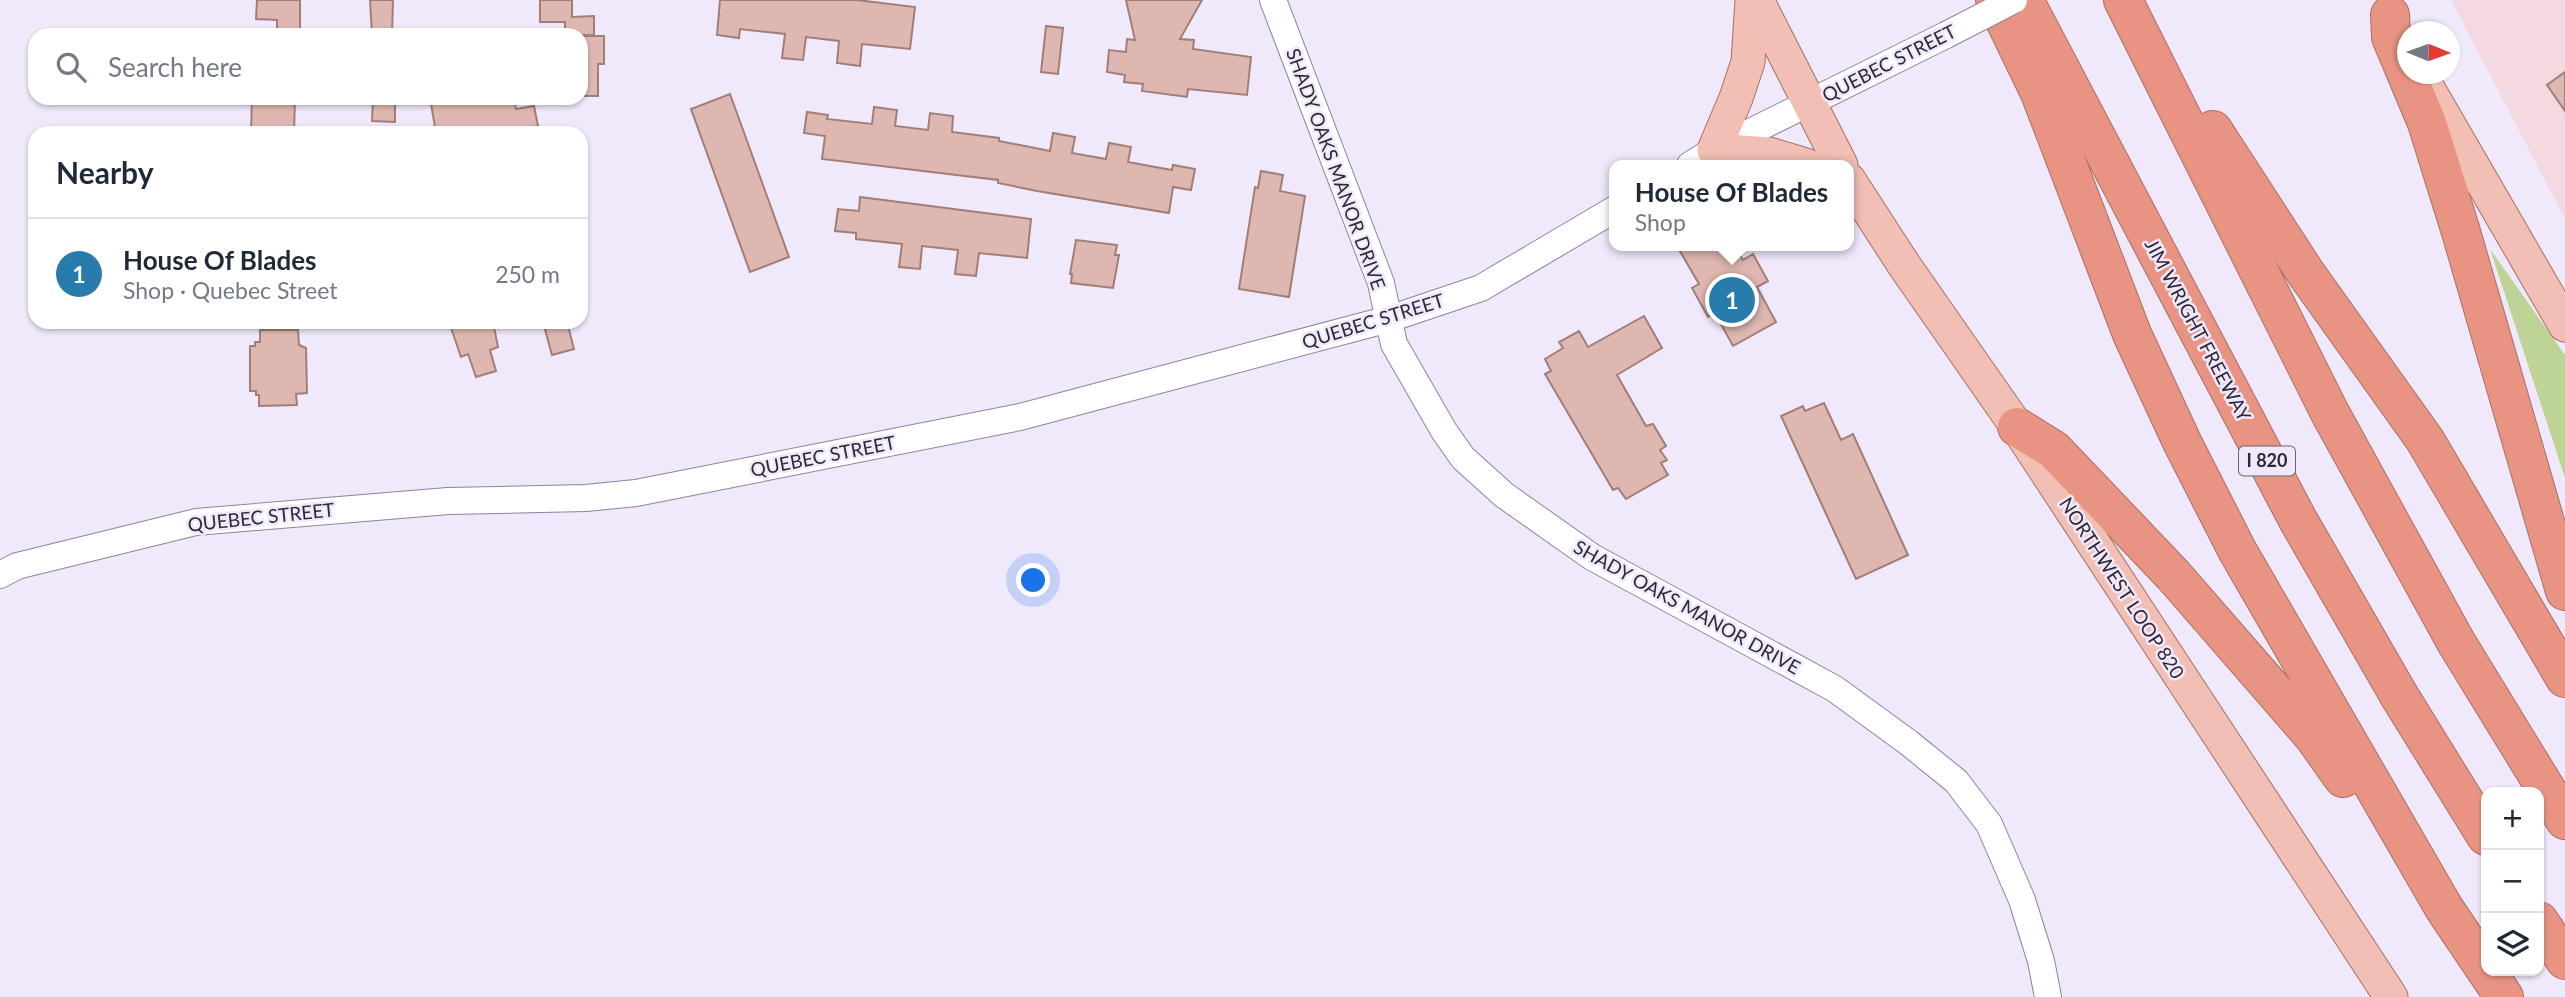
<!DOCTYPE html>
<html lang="en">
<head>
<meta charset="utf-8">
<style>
	body { margin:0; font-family:Lato,sans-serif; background:#f2f2f3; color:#1f2937 }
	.controls { position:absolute; right:21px; bottom:21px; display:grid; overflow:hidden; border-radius:14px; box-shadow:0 2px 5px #0004 }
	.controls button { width:63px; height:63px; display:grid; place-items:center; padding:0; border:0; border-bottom:2px solid #e0e1e3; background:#fff; color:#1f2937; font:35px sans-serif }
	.compass { position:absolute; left:2397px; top:21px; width:63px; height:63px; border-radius:50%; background:#fff; box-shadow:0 2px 5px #0004; rotate:91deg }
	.you { position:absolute; left:1034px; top:581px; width:24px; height:24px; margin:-18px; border:5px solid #fff; border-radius:50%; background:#1a73e8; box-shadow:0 0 0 10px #1a73e833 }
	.badge { display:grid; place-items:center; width:46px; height:46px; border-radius:50%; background:#287cac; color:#fff; font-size:23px; font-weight:700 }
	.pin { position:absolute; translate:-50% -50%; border:4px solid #fff; box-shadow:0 2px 7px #0006 }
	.popup { position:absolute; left:1609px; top:160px; width:245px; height:91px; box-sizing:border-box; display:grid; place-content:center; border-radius:14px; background:#fff; filter:drop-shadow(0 2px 5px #0005); font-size:23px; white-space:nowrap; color:#747a83 }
	.popup b { font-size:26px; color:#1f2937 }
	.popup::after { content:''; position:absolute; left:50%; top:100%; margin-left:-14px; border:14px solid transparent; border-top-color:#fff }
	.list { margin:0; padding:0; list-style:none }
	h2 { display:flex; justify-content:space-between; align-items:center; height:91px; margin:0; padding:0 28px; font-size:30px }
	h2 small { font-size:23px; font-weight:400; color:#747a83 }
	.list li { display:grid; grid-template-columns:46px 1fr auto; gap:21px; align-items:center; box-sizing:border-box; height:112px; padding:0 28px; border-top:2px solid #e0e1e3 }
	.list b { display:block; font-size:26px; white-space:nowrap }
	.list p { margin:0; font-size:23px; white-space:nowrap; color:#747a83 }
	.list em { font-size:23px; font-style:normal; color:#747a83 }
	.icon { flex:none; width:38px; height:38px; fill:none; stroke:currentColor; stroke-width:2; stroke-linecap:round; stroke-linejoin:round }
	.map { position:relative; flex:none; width:2565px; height:997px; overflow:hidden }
	.search { position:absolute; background:#fff; box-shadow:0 2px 5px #0004; left:28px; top:28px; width:560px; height:77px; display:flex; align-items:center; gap:18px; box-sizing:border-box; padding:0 24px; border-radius:21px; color:#747a83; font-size:26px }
	.panel { position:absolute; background:#fff; box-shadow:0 2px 5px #0004; left:28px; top:126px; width:560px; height:203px; border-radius:21px }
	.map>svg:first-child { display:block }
	.commercial { fill:#f4dae0 }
	.green { fill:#bed496 }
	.building { fill:#deb7b1; stroke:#a27e78; stroke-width:2 }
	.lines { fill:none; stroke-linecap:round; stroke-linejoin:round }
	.minor-casing { stroke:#8f82a0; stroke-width:28 }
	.major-casing { stroke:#a86f67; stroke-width:35 }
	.highway-casing { stroke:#a86f67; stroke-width:40 }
	.minor { stroke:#fff; stroke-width:26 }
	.major { stroke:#f2bfb4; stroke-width:33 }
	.highway { stroke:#e99482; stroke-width:38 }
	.minor-bridge-casing { stroke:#8f82a0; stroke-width:28; stroke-linecap:butt }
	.minor-bridge { stroke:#fff; stroke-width:26 }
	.labels { text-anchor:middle; stroke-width:5; stroke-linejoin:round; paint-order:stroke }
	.shield { fill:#f0e8fb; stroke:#696271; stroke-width:2 }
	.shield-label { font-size:18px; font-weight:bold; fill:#2f2936 }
	.street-label { font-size:19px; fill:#2f2936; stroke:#f0e8fb }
</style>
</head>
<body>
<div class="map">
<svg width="2565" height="997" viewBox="0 0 2565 997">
	<rect width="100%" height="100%" fill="#f0e8fb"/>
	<path class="commercial" d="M2451 0H2565V219Z"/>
	<path class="green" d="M2490 249 2565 355V478Z"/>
	<path class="building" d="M257 0H300V35H277V20L256 19Z
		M370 0H393L392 35H372Z
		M540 0H572V17L594 16V35H565V22H540Z
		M720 0H857L915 7 910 49 862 44 860 66 837 63 839 41 806 37 803 60 782 58 785 34 740 29 739 38 717 35Z
		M1126 0H1202L1180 39 1194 40 1193 49 1251 57 1247 95 1188 89 1187 97 1142 91 1143 84 1124 82 1125 75 1107 72 1109 50 1126 52 1127 39 1135 40Z
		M1046 26 1063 28 1058 74 1041 72Z
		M581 36H604V64H598V96H581Z
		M2565 72V111L2547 85Z
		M730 94 789 257 750 272 691 109Z
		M252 98H295L294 133H251Z
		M373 98H395V122L372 121Z
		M430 98H514L516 109 534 106 538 126 504 133H497L496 129 477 133H436Z
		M874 107 897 110 895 126 928 130 930 113 953 116 952 132 999 138V141L1050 151 1053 133 1075 137 1072 153 1106 159 1109 143 1131 147 1128 162 1172 170 1173 165 1195 169 1191 190 1173 187 1169 213 1037 191 998 183V180L822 159 825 136 804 133 807 112 828 115 827 119 872 124Z
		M1261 171 1283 175 1280 191 1305 196 1289 297 1239 289 1255 187 1258 188Z
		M860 197 1031 219 1027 258 979 253 976 276 955 274 958 250 922 246 920 269 899 267 902 244 856 239V233L835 231 838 209 859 211Z
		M1076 240 1117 245 1115 255H1119L1113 288 1071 283 1072 274H1070Z
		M1677 246H1734L1743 260 1753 254 1768 281 1757 287 1776 322 1733 346 1715 313 1708 317 1692 288 1699 284Z
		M1644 316 1662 348 1617 375 1646 426 1653 424 1666 446 1660 450 1667 460 1661 463 1668 475 1626 499 1618 488 1613 490 1545 374 1551 371 1545 359 1563 348 1559 342 1579 331 1588 347Z
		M449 322H493L498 347 490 350 496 371 476 377 468 354 461 357Z
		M543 322H567L574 349 552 355Z
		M260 330H298L299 345 306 348 307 393 296 394 297 405 259 406V395H256V391H250V346H255V342H260Z
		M1824 403 1841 440 1853 434 1908 555 1856 579 1781 416 1803 406 1805 411Z"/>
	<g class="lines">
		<defs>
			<path id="minor" d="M1273 0 1381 283 1394 344 1444 431 1463 458 1504 495 1592 557 1835 689 1909 743 1956 781 1989 824 2022 900 2041 961 2048 997
				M1690 165 1714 150 1946 35
				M0 575 17 566 196 522 448 501 586 498 636 493 1020 417 1389 319 1481 288 1615 209"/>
			<path id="major" d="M1752 0 1748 62 1736 98 1714 150 1769 154 1806 165
				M1757 0 1841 165
				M2426 85 2565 325
				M1849 180 1904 265 2017 427 2391 997"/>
			<path id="highway" d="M1995 0 2040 93 2132 334 2182 442 2237 550 2444 908 2504 997
				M2024 0 2298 520 2400 697 2486 836
				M2123 0 2330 413 2456 642 2565 820
				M2390 15 2391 37 2427 123 2461 232 2565 591
				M2213 130 2305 272 2425 440 2565 678
				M2017 427 2054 450 2174 576 2314 737 2343 778
				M2539 921 2565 960"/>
		</defs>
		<use href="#minor" class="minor-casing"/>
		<use href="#major" class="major-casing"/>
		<use href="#highway" class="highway-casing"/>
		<use href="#minor" class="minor"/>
		<use href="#major" class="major"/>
		<use href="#highway" class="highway"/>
		<defs>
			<path id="minor-bridge" d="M1946 35 2014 0"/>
		</defs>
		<use href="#minor-bridge" class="minor-bridge-casing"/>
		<use href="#minor-bridge" class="minor-bridge"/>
	</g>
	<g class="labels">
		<rect class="shield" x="2239" y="446.5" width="56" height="29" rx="5"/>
		<g class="shield-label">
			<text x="2267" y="467">I 820</text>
		</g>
		<g class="street-label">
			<text transform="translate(1889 63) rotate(-27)" y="7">QUEBEC STREET</text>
			<text transform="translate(1336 169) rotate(70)" y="7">SHADY OAKS MANOR DRIVE</text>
			<text transform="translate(1373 321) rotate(-17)" y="7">QUEBEC STREET</text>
			<text transform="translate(2198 330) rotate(62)" y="7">JIM WRIGHT FREEWAY</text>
			<text transform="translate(823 456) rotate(-11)" y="7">QUEBEC STREET</text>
			<text transform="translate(261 517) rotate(-6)" y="7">QUEBEC STREET</text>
			<text transform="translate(2122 588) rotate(57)" y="7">NORTHWEST LOOP 820</text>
			<text transform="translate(1687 607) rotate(29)" y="7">SHADY OAKS MANOR DRIVE</text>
		</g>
	</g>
</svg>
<div class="controls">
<button>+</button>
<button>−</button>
<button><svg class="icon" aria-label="layers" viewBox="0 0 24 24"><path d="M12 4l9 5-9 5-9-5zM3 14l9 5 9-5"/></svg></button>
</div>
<svg class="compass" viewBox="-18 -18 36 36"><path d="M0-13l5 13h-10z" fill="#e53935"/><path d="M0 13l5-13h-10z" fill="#747a83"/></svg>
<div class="you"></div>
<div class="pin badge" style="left:1732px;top:300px">1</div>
<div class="popup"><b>House Of Blades</b>Shop</div>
<div class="search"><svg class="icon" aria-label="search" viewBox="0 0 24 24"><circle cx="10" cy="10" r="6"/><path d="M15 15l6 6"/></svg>Search here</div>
<section class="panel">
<h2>Nearby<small></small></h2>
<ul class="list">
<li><span class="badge">1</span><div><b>House Of Blades</b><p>Shop · Quebec Street</p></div><em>250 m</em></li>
</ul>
</section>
</div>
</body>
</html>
